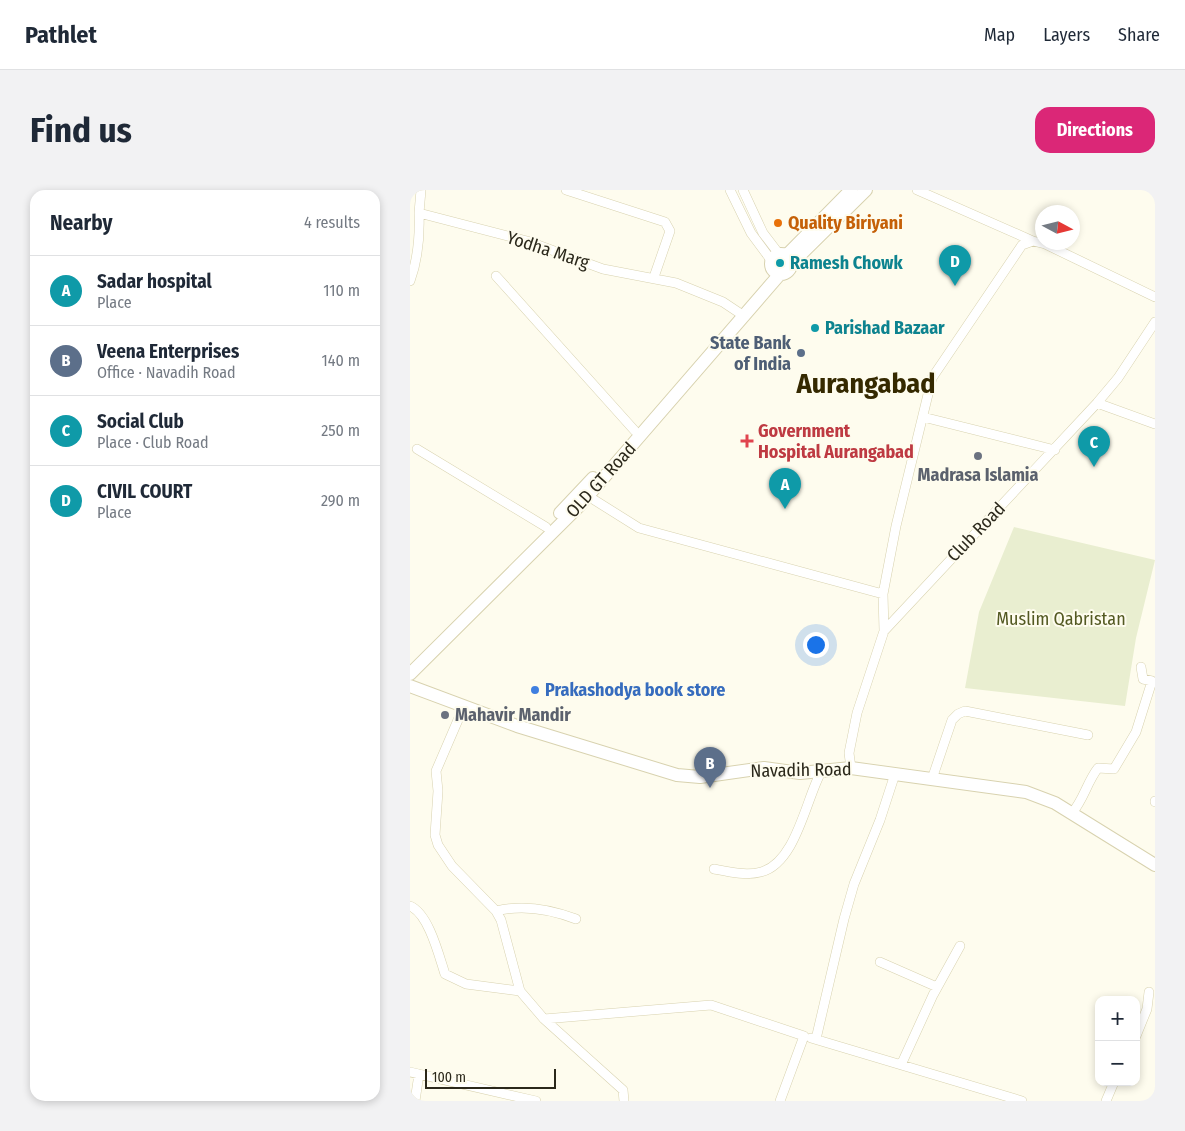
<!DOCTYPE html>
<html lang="en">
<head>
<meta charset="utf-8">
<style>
	body { margin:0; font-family:"Fira Sans Condensed",sans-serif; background:#f2f2f3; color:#1f2937 }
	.controls { position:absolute; right:15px; bottom:15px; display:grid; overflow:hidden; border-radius:10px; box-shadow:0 2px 8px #0003 }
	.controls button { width:45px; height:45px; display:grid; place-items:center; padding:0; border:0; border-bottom:1px solid #e0e1e3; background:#fff; color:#1f2937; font:25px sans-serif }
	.compass { position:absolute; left:625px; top:15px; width:45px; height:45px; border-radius:50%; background:#fff; box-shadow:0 2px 8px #0003; rotate:97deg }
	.scale { position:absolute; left:15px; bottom:12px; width:131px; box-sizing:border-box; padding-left:5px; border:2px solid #2b281b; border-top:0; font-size:14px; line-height:18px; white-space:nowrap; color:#2b281b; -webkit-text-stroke:4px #fefcee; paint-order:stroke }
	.you { position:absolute; left:405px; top:454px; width:18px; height:18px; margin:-12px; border:4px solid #fff; border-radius:50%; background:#1a73e8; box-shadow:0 0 0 8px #1a73e833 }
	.badge { display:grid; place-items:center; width:32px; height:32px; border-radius:50%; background:#db2777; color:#fff; font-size:16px; font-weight:700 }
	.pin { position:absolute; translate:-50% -41px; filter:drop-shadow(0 1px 2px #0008) }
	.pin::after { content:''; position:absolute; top:26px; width:18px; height:15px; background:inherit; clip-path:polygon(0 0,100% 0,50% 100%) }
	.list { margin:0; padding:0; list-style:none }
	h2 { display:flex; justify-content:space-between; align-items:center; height:65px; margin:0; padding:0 20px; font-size:21px }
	h2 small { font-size:16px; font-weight:400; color:#747a83 }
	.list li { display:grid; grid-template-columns:32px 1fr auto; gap:15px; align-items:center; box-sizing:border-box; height:70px; padding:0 20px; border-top:1px solid #e0e1e3 }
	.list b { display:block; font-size:19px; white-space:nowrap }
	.list p { margin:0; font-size:16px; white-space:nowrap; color:#747a83 }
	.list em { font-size:16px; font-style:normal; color:#747a83 }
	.map { position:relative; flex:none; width:745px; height:911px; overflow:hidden; border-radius:15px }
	header { display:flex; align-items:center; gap:30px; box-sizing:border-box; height:70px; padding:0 25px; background:#fff; border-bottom:1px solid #e0e1e3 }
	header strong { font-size:24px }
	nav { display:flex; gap:28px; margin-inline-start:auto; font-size:18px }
	.intro { display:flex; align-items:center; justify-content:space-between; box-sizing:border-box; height:120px; padding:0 30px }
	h1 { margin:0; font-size:35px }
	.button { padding:12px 22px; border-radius:15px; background:#db2777; color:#fff; font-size:18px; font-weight:700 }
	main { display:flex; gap:30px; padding:0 30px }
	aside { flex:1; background:#fff; border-radius:15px; box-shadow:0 2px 8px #0003 }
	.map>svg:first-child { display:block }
	.green { fill:#e9eed0 }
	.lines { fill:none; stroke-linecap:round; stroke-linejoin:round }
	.street-casing { stroke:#d8d2af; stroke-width:10 }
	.secondary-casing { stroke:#d8d2af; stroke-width:14 }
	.street { stroke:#fff; stroke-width:9 }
	.secondary { stroke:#fff; stroke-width:12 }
	.food-dot { fill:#e8710a; stroke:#fefcee; stroke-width:2 }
	.culture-dot { fill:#0f9aa8; stroke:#fefcee; stroke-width:2 }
	.service-dot { fill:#5c6f8a; stroke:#fefcee; stroke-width:2 }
	.health-dot { fill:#e0444e; stroke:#fefcee; stroke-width:2 }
	.worship-dot { fill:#6b7280; stroke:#fefcee; stroke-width:2 }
	.shop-dot { fill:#3f7fe0; stroke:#fefcee; stroke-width:2 }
	.labels { text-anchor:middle; stroke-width:4; stroke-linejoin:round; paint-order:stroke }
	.food-label { font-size:18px; font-weight:bold; fill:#c56008; stroke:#fefcee; text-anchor:start }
	.street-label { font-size:18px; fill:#2b281b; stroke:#fefcee }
	.culture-label { font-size:18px; font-weight:bold; fill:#0d838f; stroke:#fefcee; text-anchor:start }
	.service-label { font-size:18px; font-weight:bold; fill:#4e5e75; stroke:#fefcee; text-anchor:end }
	.health-label { font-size:18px; font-weight:bold; fill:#be3a42; stroke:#fefcee; text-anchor:start }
	.worship-label { font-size:18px; font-weight:bold; fill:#5b616d; stroke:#fefcee }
	.park-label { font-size:18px; fill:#535922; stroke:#fefcee }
	.shop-label { font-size:18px; font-weight:bold; fill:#366cbe; stroke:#fefcee; text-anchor:start }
	.town-label { font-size:28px; font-weight:bold; fill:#352900; stroke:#fefcee }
</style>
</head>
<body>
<header>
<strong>Pathlet</strong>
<nav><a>Map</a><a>Layers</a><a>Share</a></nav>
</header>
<div class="intro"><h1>Find us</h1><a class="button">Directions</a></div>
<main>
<aside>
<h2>Nearby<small>4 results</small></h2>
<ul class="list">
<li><span class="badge" style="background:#0f9aa8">A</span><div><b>Sadar hospital</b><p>Place</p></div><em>110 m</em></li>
<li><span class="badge" style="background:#5c6f8a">B</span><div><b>Veena Enterprises</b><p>Office · Navadih Road</p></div><em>140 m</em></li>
<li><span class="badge" style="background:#0f9aa8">C</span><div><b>Social Club</b><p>Place · Club Road</p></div><em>250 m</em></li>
<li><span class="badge" style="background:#0f9aa8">D</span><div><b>CIVIL COURT</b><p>Place</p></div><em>290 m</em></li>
</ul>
</aside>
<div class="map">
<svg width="745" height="911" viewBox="0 0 745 911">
	<rect width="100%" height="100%" fill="#fefcee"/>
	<path class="green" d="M604 337 745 370 726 448 715 516 555 498 569 422Z"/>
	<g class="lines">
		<defs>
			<path id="street" d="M156 0 255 32 260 41 244 87
				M320 0 341 43 361 70
				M333 0 353 43 369 64
				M507 0 623 51
				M9 23 11 0
				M86 86 225 241
				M0 91C8 69 10 47 9 23L117 51 193 79 266 93 313 112 334 126
				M687 213 745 234
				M513 227 645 260
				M7 259 136 337
				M178 306 229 338 473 404
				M474 441 473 404 486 336 522 188 612 55 623 51 635 54 745 107
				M54 516 26 581 28 601 25 645 28 655 42 676 86 721 91 730 110 801 134 829
				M441 578 439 563 447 523 474 441 687 213 708 188 745 132
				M522 589 542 530 548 524 555 521 678 545
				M745 611V612
				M662 623C674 609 677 592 688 578L704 579 726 542 742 491 733 489 731 477
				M304 679C319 682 336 686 351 682 386 673 396 609 411 582
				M0 716C19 724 29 766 35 784L56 794 110 801
				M86 721C114 714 140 719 166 729
				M470 772 527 797
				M726 846 737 819 739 802
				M401 848 612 911
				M406 849 434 729 444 694 470 630 485 584
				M491 875 523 805 550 756
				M0 882 126 911
				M5 911 9 884
				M214 911 213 900 134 829 301 815 394 846 370 911
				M696 911 704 892"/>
			<path id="secondary" d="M361 74a10 10 0 1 1 20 0a10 10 0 1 1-20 0Z
				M377 65 441 0
				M382 73 456 0
				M150 323 183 288
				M0 484 170 315 370 84
				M0 496 107 536 267 585 290 587 354 578 390 583 441 578 616 602 645 613 745 675"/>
		</defs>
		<use href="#street" class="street-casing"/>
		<use href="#secondary" class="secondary-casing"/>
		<use href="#street" class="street"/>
		<use href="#secondary" class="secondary"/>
	</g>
	<circle class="food-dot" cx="368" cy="33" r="5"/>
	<g class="culture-dot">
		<circle cx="370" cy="73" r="5"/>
		<circle cx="405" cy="138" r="5"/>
	</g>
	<circle class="service-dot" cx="391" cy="163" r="5"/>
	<path class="health-dot" d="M334.5 243.5h5v5h5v5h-5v5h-5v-5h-5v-5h5z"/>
	<g class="worship-dot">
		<circle cx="568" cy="266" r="5"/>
		<circle cx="35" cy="525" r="5"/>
	</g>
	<circle class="shop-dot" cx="125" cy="500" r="5"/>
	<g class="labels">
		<g class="food-label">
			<text x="378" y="39">Quality Biriyani</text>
		</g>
		<g class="street-label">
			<text transform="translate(138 60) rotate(18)" y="6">Yodha Marg</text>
			<text transform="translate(191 290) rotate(-48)" y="6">OLD GT Road</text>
			<text transform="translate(566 342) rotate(-46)" y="6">Club Road</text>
			<text transform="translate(391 580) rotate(-1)" y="6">Navadih Road</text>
		</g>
		<g class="culture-label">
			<text x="380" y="79">Ramesh Chowk</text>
			<text x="415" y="144">Parishad Bazaar</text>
		</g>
		<g class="service-label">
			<text x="381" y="159">State Bank<tspan x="381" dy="21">of India</tspan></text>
		</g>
		<g class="health-label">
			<text x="348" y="247">Government<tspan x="348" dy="21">Hospital Aurangabad</tspan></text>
		</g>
		<g class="worship-label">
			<text x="568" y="291">Madrasa Islamia</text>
			<text x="45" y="531" text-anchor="start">Mahavir Mandir</text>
		</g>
		<g class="park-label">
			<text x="651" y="435">Muslim Qabristan</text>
		</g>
		<g class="shop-label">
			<text x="135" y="506">Prakashodya book store</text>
		</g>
		<g class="town-label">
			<text x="456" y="203">Aurangabad</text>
		</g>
	</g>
</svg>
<div class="controls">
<button>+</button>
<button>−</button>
</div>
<svg class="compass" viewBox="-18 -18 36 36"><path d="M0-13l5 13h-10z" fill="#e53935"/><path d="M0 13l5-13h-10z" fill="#747a83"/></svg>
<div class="scale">100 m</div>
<div class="you"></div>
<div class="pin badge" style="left:375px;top:319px;background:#0f9aa8">A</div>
<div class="pin badge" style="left:300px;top:598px;background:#5c6f8a">B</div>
<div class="pin badge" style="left:684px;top:277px;background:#0f9aa8">C</div>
<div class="pin badge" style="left:545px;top:96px;background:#0f9aa8">D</div>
</div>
</main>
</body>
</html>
